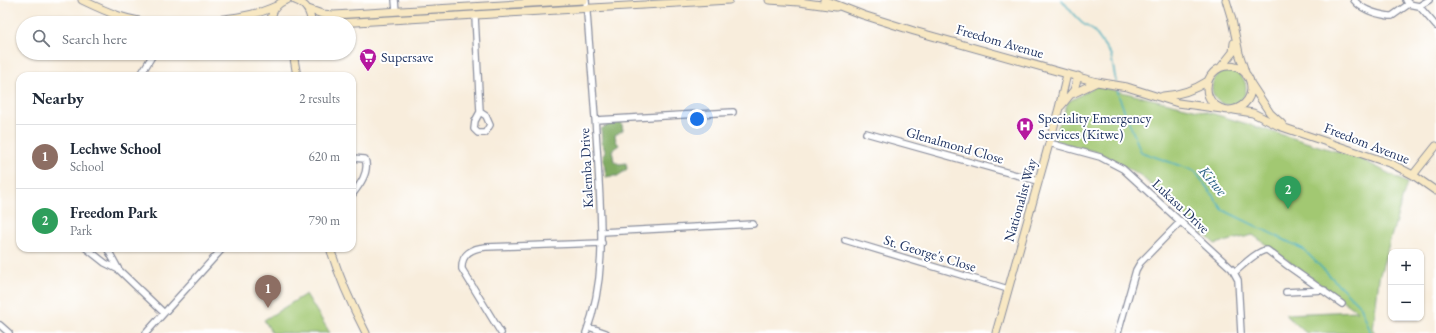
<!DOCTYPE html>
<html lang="en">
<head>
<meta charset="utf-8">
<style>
	body { margin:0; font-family:"EB Garamond",serif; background:#f6f6f7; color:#1f2937 }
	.controls { position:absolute; right:12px; bottom:12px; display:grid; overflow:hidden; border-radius:8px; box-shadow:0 1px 3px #0004 }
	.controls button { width:36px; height:36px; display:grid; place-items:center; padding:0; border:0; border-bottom:1px solid #e0e1e3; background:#fff; color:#1f2937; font:20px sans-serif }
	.you { position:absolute; left:697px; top:119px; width:14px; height:14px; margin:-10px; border:3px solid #fff; border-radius:50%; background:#1a73e8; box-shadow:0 0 0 6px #1a73e833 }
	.badge { display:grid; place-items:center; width:26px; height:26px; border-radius:50%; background:#7c3aed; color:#fff; font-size:13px; font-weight:700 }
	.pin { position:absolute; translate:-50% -33px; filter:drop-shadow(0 1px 2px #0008) }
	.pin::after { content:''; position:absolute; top:21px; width:14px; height:12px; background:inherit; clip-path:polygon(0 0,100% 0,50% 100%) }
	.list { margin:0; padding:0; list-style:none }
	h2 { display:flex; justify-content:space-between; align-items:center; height:52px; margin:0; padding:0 16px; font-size:17px }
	h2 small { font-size:13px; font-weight:400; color:#747a83 }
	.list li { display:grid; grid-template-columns:26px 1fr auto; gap:12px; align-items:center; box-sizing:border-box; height:64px; padding:0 16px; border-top:1px solid #e0e1e3 }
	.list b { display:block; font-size:15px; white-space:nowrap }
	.list p { margin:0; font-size:13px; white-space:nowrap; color:#747a83 }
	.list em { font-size:13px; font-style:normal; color:#747a83 }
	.icon { flex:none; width:22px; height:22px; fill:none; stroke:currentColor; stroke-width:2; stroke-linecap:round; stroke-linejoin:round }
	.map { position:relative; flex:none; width:1436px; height:333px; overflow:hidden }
	.search { position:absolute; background:#fff; box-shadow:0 1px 3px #0004; left:16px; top:16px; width:340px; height:44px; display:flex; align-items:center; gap:10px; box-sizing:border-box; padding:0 14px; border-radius:22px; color:#747a83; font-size:15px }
	.panel { position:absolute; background:#fff; box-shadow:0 1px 3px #0004; left:16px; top:72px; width:340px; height:180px; border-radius:12px }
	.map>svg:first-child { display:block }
	.green { fill:#a2c872; stroke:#5e7c68 }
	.forest { fill:#81ac64; stroke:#4e6e61 }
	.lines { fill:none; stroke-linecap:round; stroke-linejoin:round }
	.stream { stroke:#3eacbd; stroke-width:1.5 }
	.street-casing { stroke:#8a8e9d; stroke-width:8 }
	.secondary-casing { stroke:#8a8e9d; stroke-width:9 }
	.street { stroke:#fff; stroke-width:5.5 }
	.secondary { stroke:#f8e8c3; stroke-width:7 }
	.labels { text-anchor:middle; stroke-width:4; stroke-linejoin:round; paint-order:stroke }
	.street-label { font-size:14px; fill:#1b2f5e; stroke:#fff }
	.poi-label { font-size:14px; fill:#1b2f5e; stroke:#fff; text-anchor:start }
	.water-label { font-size:15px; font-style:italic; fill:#296184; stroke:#fff }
</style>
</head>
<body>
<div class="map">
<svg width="1436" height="333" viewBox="0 0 1436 333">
	<rect width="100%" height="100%" fill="#fff"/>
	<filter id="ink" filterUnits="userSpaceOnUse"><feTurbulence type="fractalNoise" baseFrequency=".025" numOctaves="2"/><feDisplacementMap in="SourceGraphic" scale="8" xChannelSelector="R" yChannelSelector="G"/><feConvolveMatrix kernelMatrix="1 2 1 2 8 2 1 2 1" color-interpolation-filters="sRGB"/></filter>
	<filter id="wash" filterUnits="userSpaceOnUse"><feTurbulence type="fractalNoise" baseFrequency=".012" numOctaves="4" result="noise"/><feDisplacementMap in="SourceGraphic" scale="16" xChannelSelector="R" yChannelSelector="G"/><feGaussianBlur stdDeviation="0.9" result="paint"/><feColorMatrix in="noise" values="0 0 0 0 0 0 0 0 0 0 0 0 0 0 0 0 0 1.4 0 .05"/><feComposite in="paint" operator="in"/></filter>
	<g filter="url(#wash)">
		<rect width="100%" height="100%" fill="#f8eddc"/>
		<path class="green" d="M1212 88a17 17 0 1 1 34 0a17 17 0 1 1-34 0Z
			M1096 86 1211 113 1361 159 1407 183 1379 278 1373 330 1375 333H1306L1285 314 1357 311 1253 235 1215 244 1140 175 1100 153 1053 140 1068 102Z
			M306 294 330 333H272L264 320Z"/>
		<path class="forest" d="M621 120 623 130 615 135 616 141 619 145 612 150 614 161 619 164 626 163 627 169 618 176H612L606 177 603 155 606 153 602 143 601 129 608 125 607 121Z"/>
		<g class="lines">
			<path class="stream" d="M1062 0 1074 15 1082 23 1094 31 1111 55 1116 82
				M1117 88 1119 97 1141 152 1195 171 1223 210 1303 249 1361 307 1371 333"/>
		</g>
	</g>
	<g filter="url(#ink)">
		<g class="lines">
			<defs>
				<path id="street" d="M395 0 396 11
					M586 0C590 55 595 109 598 164 601 221 607 278 586 333
					M1354 0C1362 10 1376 14 1389 16H1392L1409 4
					M1406 0 1409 4 1419 6
					M1429 0 1419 6 1436 26
					M475 16 480 112
					M140 76 154 53
					M480 112 486 116 490 125 485 133H478L474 129 475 121Z
					M596 120 733 112
					M866 133 1038 181
					M1049 143 1100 157 1123 169 1232 269 1238 280 1241 333
					M352 158 365 159C370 172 359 186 352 195
					M602 232 753 224
					M845 240 1008 289
					M86 248 105 263 119 270
					M107 248 119 270 164 313
					M1235 272C1242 266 1258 250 1267 250L1288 266 1342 304
					M1286 292 1324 290
					M0 325 9 333
					M589 327 606 333
					M146 333 223 248
					M501 333 462 269C461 254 472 248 486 247L602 243
					M1118 333 1136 270 1140 263 1181 221"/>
				<path id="secondary" d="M82 0C109 13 129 22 159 23
					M295 0C306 4 311 12 311 23
					M769 0 799 2 836 7
					M824 0 863 15 914 31 1067 74 1097 82 1127 87 1178 103 1222 109
					M1226 0 1232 20 1239 53 1246 75
					M308 9 322 14 334 15 584 0
					M247 17 263 23
					M179 23C211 20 246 20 276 6
					M271 23C271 12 276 3 287 0
					M339 23 729 0
					M293 53 297 76
					M1207 88a22 22 0 1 1 44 0a22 22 0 1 1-44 0Z
					M1221 67 1233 52 1234 43
					M1251 84 1270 113 1282 124
					M1072 94 1097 82
					M1163 96C1180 95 1194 90 1208 81
					M1061 106 1074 90 1078 76
					M1234 110 1253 113 1279 126 1392 164 1413 175 1436 191
					M1413 175 1436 146
					M330 248C339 277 352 306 366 333
					M996 333 1059 108 1067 74"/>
			</defs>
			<use href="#street" class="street-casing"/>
			<use href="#secondary" class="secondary-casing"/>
			<use href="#street" class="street"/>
			<use href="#secondary" class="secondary"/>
		</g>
	</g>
	<defs>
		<symbol id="supermarket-pin" viewBox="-11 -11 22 30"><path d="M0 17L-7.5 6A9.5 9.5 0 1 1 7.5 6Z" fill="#b5179e" stroke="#fff"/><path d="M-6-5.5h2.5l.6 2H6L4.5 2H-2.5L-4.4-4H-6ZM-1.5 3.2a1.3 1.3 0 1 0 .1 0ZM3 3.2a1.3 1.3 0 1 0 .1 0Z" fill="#fff"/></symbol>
		<symbol id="hospital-pin" viewBox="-11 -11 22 30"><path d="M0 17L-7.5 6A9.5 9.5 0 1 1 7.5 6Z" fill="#b5179e" stroke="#fff"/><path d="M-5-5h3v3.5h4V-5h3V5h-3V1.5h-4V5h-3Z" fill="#fff"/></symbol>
	</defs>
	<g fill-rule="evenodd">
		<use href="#supermarket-pin" x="358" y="47" width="20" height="27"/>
		<use href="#hospital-pin" x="1015" y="116" width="20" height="27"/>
	</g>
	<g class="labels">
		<g class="street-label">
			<text transform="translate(1000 41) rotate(16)" y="5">Freedom Avenue</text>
			<text transform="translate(1367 143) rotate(21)" y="5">Freedom Avenue</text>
			<text transform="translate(955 145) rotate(16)" y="5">Glenalmond Close</text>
			<text transform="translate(586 168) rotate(-93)" y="5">Kalemba Drive</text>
			<text transform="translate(1020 200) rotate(-74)" y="5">Nationalist Way</text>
			<text transform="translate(1181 206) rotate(43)" y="5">Lukasu Drive</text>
			<text transform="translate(930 253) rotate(17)" y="5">St. George's Close</text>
		</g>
		<g class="poi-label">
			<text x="381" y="62">Supersave</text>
			<text x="1038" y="123">Speciality Emergency<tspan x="1038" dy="16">Services (Kitwe)</tspan></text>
		</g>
		<g class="water-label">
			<text transform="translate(1213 181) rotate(50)" y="5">Kitwe</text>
		</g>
	</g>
</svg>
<div class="controls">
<button>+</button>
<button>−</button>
</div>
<div class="you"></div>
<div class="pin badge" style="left:268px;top:308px;background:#8d6e63">1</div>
<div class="pin badge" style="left:1288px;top:209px;background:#2e9e5b">2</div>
<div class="search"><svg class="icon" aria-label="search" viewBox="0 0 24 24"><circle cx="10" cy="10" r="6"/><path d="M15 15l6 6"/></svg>Search here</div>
<section class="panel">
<h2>Nearby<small>2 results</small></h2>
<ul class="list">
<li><span class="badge" style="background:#8d6e63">1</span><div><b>Lechwe School</b><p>School</p></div><em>620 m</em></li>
<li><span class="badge" style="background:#2e9e5b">2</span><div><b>Freedom Park</b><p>Park</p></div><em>790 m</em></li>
</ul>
</section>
</div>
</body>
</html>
